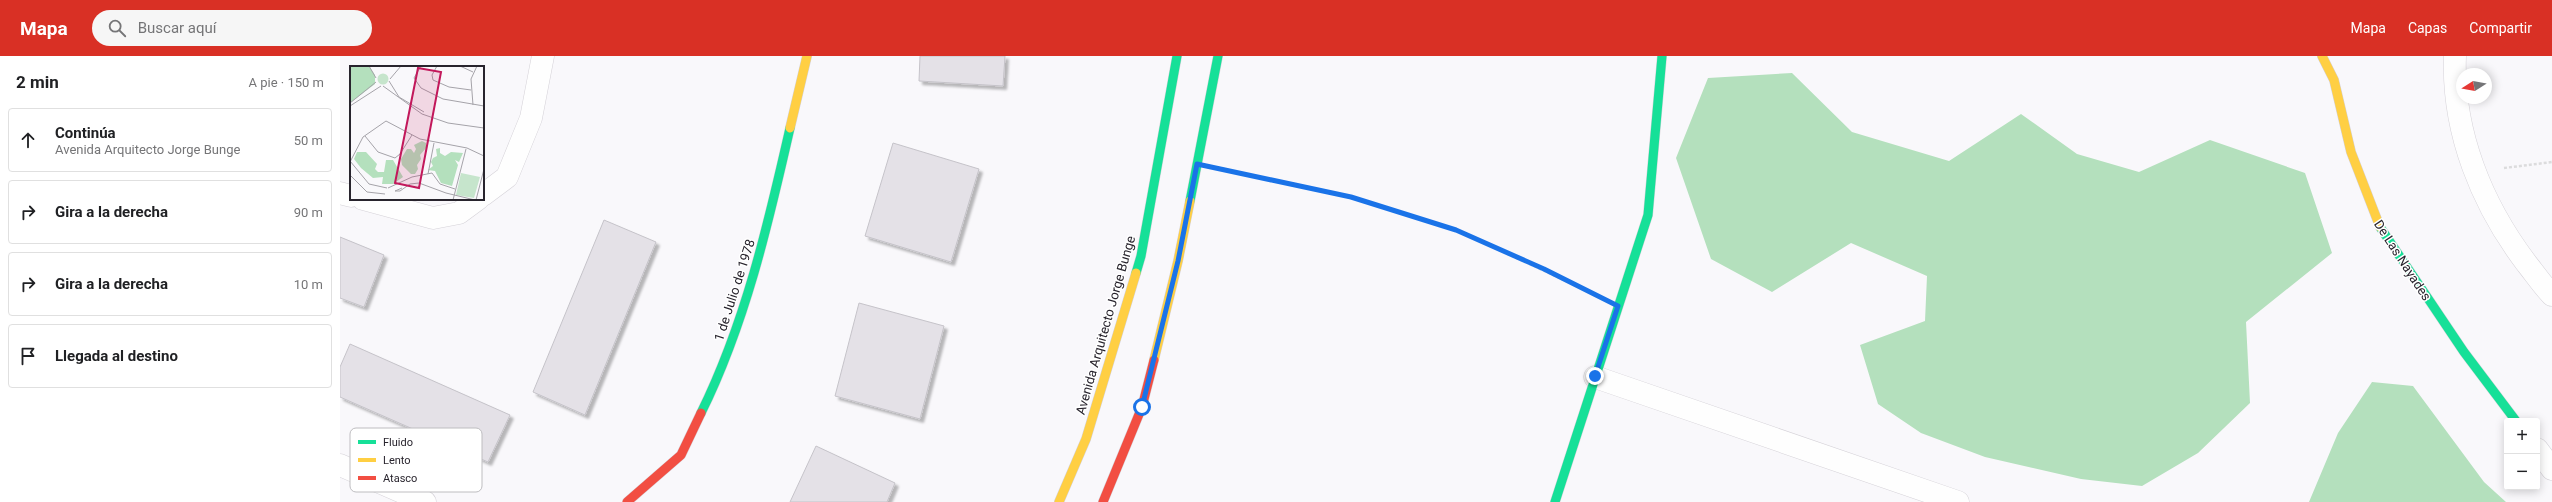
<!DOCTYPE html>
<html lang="es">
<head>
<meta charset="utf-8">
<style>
	body { margin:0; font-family:Roboto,sans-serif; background:#f6f6f6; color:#202124 }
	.controls { position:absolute; right:12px; bottom:12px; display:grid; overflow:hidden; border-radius:4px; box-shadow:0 2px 10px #0003 }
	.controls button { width:36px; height:36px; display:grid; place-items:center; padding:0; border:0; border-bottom:1px solid #e0e0e0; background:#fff; color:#202124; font:20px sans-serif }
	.compass { position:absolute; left:2116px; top:12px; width:36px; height:36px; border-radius:50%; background:#fff; box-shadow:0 2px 10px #0003; rotate:259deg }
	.stop { position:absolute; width:12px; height:12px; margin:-9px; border:3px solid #1a73e8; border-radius:50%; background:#fff }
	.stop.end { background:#1a73e8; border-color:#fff; box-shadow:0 1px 4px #0008 }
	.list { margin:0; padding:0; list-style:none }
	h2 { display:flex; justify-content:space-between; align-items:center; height:52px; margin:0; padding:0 16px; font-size:17px }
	h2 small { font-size:13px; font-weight:400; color:#757577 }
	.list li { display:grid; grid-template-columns:26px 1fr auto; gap:12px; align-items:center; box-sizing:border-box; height:64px; margin:0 8px 8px; padding:0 8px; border:1px solid #e0e0e0; border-radius:4px }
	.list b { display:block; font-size:15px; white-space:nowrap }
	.list p { margin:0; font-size:13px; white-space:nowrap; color:#757577 }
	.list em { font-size:13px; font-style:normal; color:#757577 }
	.icon { flex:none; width:22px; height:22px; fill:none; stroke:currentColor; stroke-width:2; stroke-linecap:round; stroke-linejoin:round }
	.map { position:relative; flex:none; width:2212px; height:446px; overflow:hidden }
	header { display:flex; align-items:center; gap:24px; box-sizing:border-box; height:56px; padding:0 20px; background:#d93025; color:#fff }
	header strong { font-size:19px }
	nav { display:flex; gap:22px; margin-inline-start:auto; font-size:14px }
	.search { width:280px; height:36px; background:#f6f6f6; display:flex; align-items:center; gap:10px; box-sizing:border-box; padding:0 14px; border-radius:22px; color:#757577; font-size:15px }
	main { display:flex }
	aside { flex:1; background:#fff }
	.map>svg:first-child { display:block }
	.forest { fill:#b4e0bd }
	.building { fill:#e4e1e7; stroke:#c5c3c9; filter:url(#shadow) }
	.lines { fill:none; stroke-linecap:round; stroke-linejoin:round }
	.street-casing { stroke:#d5d2d8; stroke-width:23 }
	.fast-casing { stroke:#d5d2d8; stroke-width:10 }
	.slow-casing { stroke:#d5d2d8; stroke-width:10 }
	.jam-casing { stroke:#d5d2d8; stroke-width:10 }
	.path { stroke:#dcdcdd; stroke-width:2.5; stroke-dasharray:3 2; stroke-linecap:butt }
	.street { stroke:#fefefe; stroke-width:22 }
	.fast { stroke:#16e098; stroke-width:9 }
	.slow { stroke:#ffcf43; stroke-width:9 }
	.jam { stroke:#f24e42; stroke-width:9 }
	.route { stroke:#1a73e8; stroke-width:5 }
	.labels { text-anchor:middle; stroke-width:3; stroke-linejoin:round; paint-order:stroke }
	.street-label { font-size:13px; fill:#28242d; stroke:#fff }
	.inset-road { fill:none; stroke:#a5a3a9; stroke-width:1 }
	.view { fill:#c2185b; fill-opacity:0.15; stroke:#c2185b; stroke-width:2 }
	.inset-edge { fill:none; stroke:#28242d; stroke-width:2 }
	.key { fill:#fff; stroke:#bebdc0; stroke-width:1 }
	.key-label { font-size:11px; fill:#28242d }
</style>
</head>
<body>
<header>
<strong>Mapa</strong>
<div class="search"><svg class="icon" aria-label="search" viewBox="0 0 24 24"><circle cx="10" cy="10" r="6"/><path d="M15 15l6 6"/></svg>Buscar aquí</div>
<nav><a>Mapa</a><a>Capas</a><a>Compartir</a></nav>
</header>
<main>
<aside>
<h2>2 min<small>A pie · 150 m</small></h2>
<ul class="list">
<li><svg class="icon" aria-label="ahead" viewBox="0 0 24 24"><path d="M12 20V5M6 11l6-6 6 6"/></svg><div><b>Continúa</b><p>Avenida Arquitecto Jorge Bunge</p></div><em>50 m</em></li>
<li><svg class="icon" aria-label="right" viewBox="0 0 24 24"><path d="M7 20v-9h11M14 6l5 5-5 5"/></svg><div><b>Gira a la derecha</b></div><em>90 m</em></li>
<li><svg class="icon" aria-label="right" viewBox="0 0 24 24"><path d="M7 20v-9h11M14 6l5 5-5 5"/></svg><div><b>Gira a la derecha</b></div><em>10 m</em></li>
<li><svg class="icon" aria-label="arrive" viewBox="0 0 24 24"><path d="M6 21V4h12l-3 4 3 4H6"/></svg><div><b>Llegada al destino</b></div></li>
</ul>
</aside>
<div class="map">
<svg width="2212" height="446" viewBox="0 0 2212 446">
	<defs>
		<filter id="shadow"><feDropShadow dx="3.5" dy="3.5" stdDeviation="1" flood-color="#0004"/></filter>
	</defs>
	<rect width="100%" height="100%" fill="#f9f8fb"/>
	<path class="forest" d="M1452 17 1512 76 1609 105 1681 58 1737 98 1799 116 1870 84 1965 117 1992 197 1906 266 1910 347 1858 397 1802 430 1741 423 1645 401 1581 377 1538 348 1520 289 1585 265 1587 220 1511 187 1432 236 1371 203 1336 102 1368 22Z
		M2032 326 2073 330 2144 426 2166 446H1969L1998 377Z"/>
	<path class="building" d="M580 0H665L663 30 579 25Z
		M553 87 639 113 611 206 525 180Z
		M264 164 316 186 245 359 193 336Z
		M0 181 44 199 24 251 0 242Z
		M519 247 604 270 580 363 495 340Z
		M10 288 170 359 148 406 0 341V311Z
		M476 390 555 427 547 446H450Z"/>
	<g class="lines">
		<defs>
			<path id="street" d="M2115 0C2112 76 2142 149 2187 208 2195 218 2203 230 2212 239
				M0 137 11 140
				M143 139 167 121 191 62 203 0
				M23 143 93 162 119 157 138 143
				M1255 321 1618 446
				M2197 393 2212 413
				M0 409 85 446"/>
			<path id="fast" d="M850 145 878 0
				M2040 171 2124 296 2176 365
				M796 217 801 200 837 0
				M361 357C405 268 428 169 450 72
				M1215 446 1308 159 1322 0"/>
			<path id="slow" d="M1982 0 1994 24 2011 96 2040 171
				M450 72 467 0
				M814 304 838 205 850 145
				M719 446 746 383 796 217"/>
			<path id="jam" d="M287 446 341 399 361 357
				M763 446 802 351 814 304"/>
		</defs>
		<use href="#street" class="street-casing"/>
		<use href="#fast" class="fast-casing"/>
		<use href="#slow" class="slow-casing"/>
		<use href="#jam" class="jam-casing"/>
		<path class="path" d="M2164 112 2212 106
			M885 114 1011 141 1116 174 1252 237"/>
		<use href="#street" class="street"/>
		<use href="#fast" class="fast"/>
		<use href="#slow" class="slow"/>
		<use href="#jam" class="jam"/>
	</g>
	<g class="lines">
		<path class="route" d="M802 351 838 205 857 108 1011 141 1116 174 1204 213 1278 250 1255 320"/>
	</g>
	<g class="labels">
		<g class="street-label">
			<text transform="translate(2063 204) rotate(57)" y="5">De Las Nayades</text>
			<text transform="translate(394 234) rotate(-72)" y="5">1 de Julio de 1978</text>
			<text transform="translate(765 269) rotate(-74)" y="5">Avenida Arquitecto Jorge Bunge</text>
		</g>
	</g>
	<g transform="translate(10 10)">
		<rect width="134" height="134" fill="#f9f8fb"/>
		<path d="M27.5 13a5.5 5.5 0 1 1 11 0a5.5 5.5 0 1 1-11 0ZM111 107 130 111 124 132 106 129Z" fill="#c6e5cc"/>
		<path d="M0 0H19L25 9V18L0 37ZM72 75 76 77V82L70 89 71 93 67 99 68 103 65 108H61L52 99 51 93 57 83H61L64 87 66 83 64 79ZM90 82V87L95 90 101 86 113 87 109 96 105 94 108 99 102 120 91 117 85 105 78 104 83 100 81 96 83 92 87 90 86 83ZM7 86H16L27 98 25 103 28 106H34L36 94H43L53 111 43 118H32L33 111 23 112 11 102 4 93Z" fill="#b4e0bd"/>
		<path class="inset-road" d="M19 0 26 12M71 0 64 12 71 22 93 33 134 40M87 0 82 9 83 14 99 21 121 24M110 0 123 6M40 13 51 0M39 15 49 31 74 46M33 20 72 48 98 57 134 62M0 37 26 16M123 39 121 13 127 0M0 40 31 20M15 70 28 86 45 92 50 88 62 69M0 95 19 118 37 122M0 96 13 71 36 55 70 73 117 82 134 90M78 108 84 77M0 109 17 126 35 128M38 122 62 111 82 107 90 118 105 123M52 122 45 125H50L60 118 69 117 96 127 125 134M103 134 116 83M126 134 134 103"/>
		<path class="view" d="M68 2 91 6 69 122 45 117Z"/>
		<rect width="134" height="134" class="inset-edge"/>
	</g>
	<rect x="10" y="372" width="132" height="64" rx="6" class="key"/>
	<rect x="18" y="384" width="18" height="4" fill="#16e098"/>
	<rect x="18" y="402" width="18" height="4" fill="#ffcf43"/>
	<rect x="18" y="420" width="18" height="4" fill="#f24e42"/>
	<g class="key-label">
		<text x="43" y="390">Fluido</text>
		<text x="43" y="408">Lento</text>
		<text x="43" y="426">Atasco</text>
	</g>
</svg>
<div class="controls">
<button>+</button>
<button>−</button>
</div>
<svg class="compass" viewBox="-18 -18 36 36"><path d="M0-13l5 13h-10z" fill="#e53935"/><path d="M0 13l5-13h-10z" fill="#757577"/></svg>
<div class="stop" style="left:802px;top:351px"></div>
<div class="stop end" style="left:1255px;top:320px"></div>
</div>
</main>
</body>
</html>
